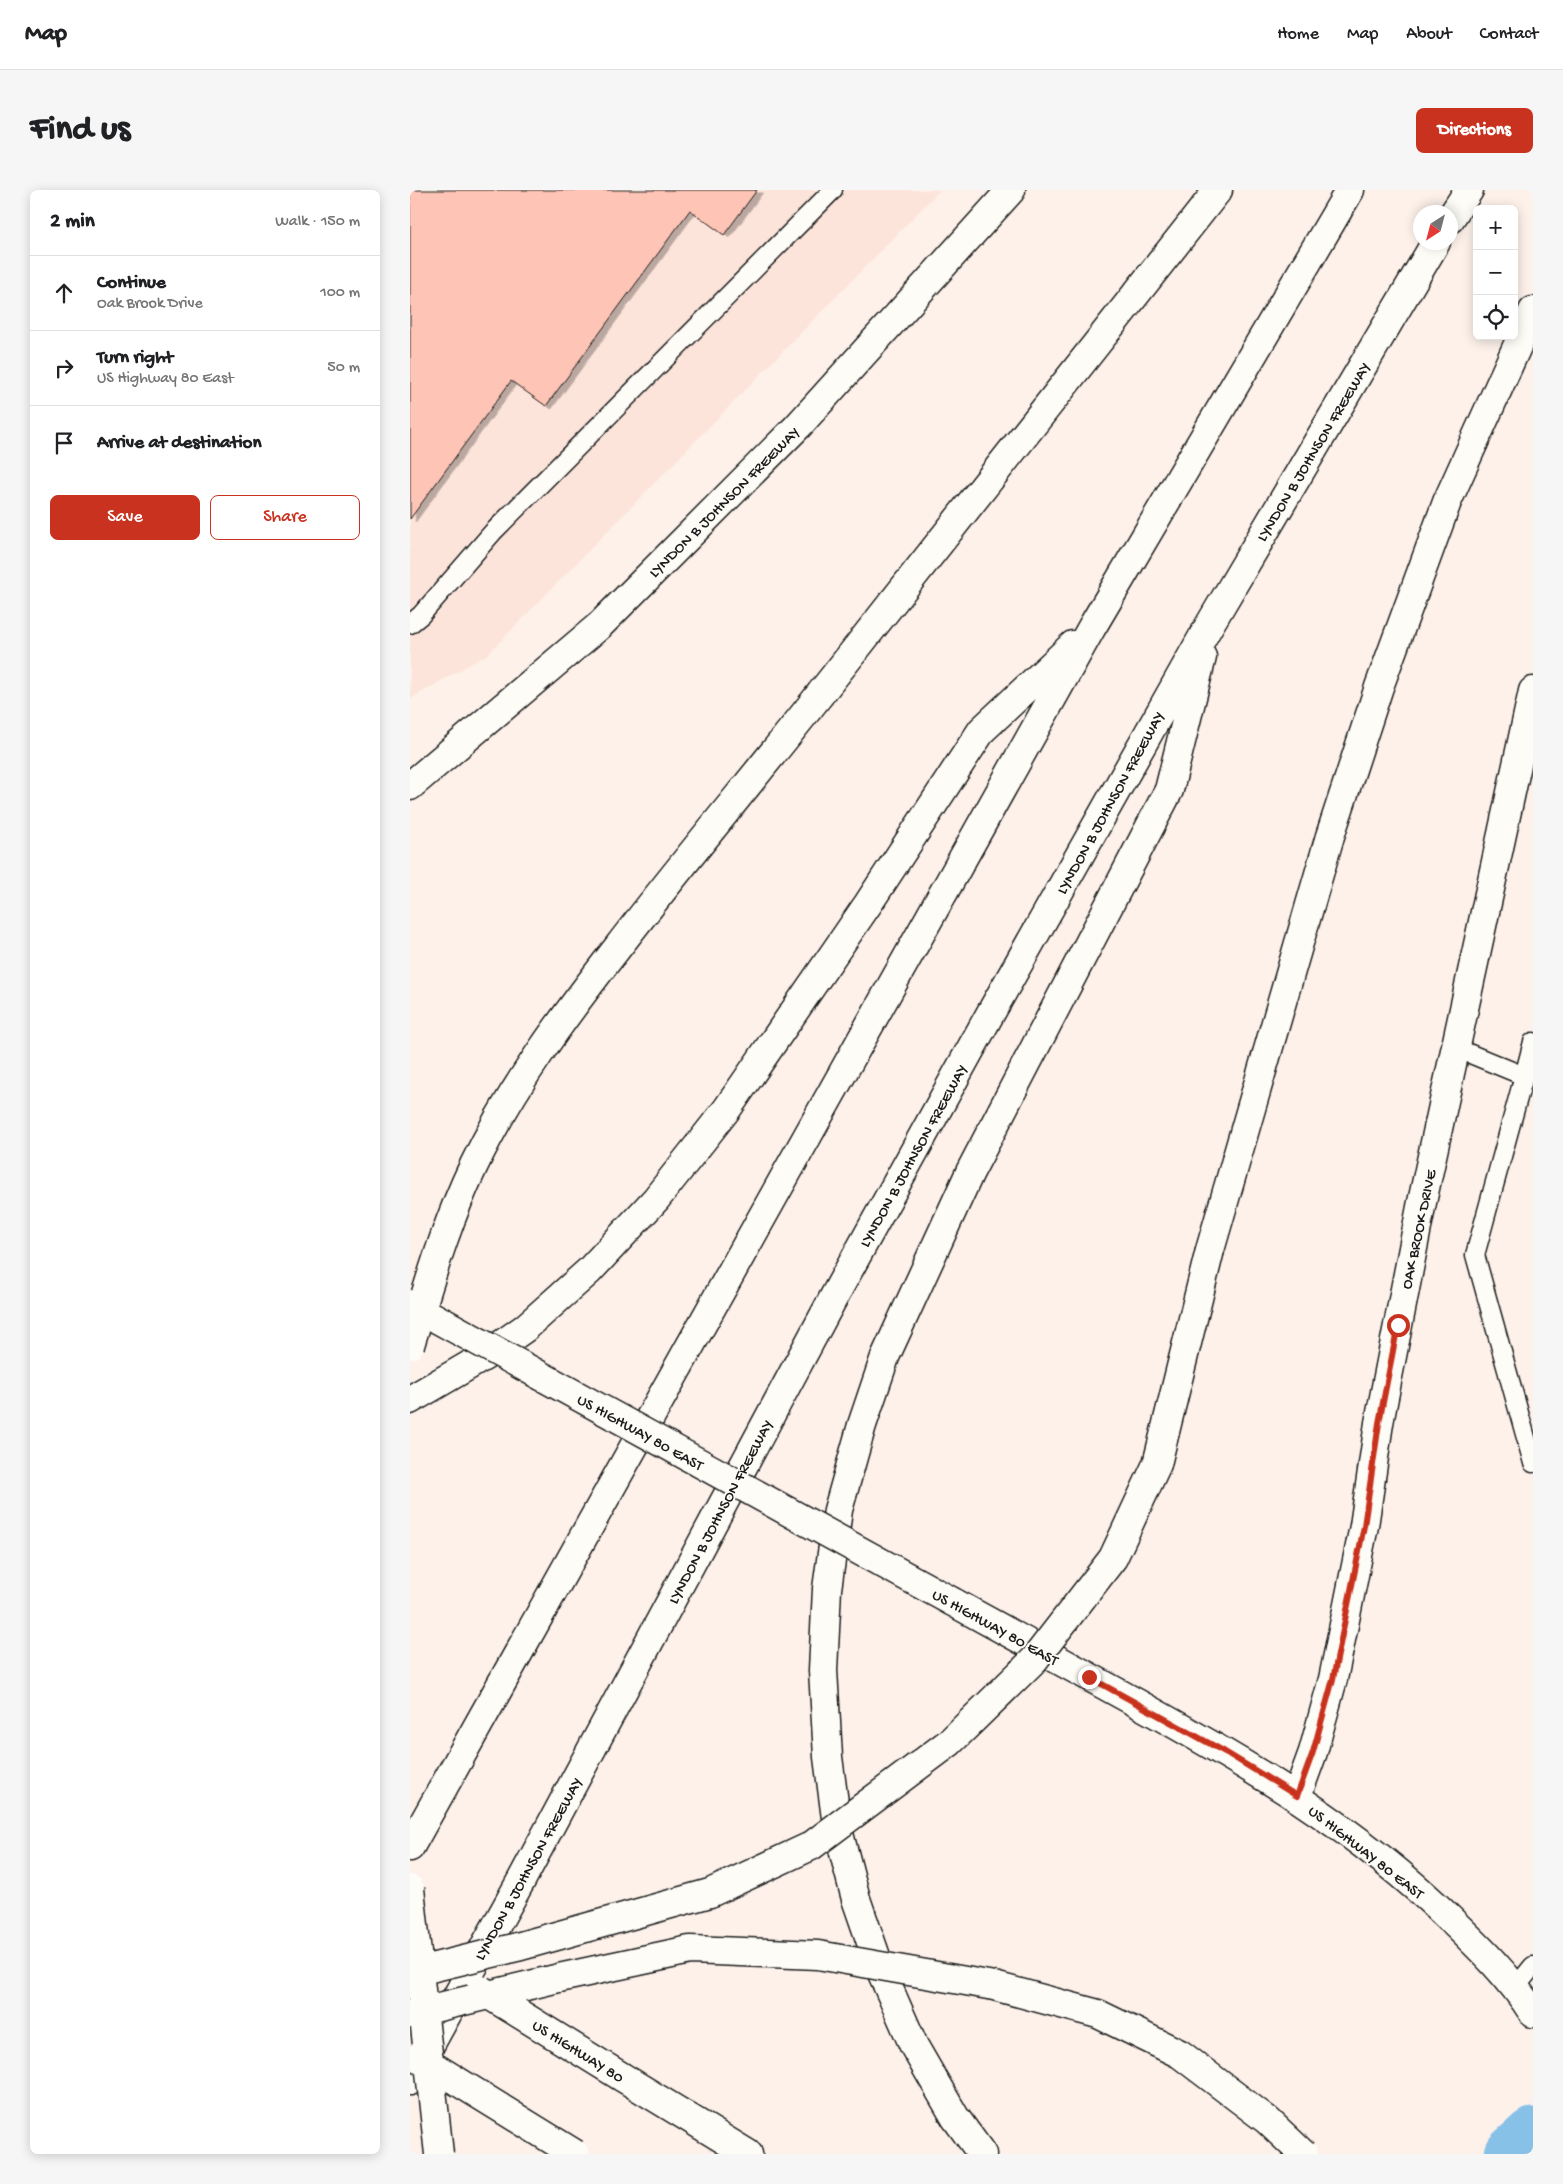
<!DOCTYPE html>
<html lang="en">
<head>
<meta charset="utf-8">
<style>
	body { margin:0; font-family:"Gochi Hand",sans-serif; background:#f6f6f6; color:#202124 }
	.controls { position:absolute; right:15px; top:15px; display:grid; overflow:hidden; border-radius:8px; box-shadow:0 2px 12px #0003 }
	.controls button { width:45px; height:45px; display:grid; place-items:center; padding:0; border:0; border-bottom:1px solid #e0e0e0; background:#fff; color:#202124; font:25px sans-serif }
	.compass { position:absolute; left:1003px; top:15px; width:45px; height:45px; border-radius:50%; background:#fff; box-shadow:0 2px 12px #0003; rotate:216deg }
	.stop { position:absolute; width:15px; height:15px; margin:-11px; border:4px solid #c8321e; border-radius:50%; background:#fff }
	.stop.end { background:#c8321e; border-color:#fff; box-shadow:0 1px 5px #0008 }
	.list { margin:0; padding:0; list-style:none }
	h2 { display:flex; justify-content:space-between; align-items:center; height:65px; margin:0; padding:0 20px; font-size:21px }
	h2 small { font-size:16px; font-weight:400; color:#757577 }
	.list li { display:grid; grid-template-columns:32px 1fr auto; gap:15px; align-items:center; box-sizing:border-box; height:75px; padding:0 20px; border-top:1px solid #e0e0e0 }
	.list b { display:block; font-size:19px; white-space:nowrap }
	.list p { margin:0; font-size:16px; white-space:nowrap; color:#757577 }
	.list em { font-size:16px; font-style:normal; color:#757577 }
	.actions { display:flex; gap:10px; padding:15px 20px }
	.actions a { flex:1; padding:11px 0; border:1px solid #c8321e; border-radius:8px; text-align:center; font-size:18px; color:#c8321e }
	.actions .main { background:#c8321e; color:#fff }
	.icon { flex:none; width:28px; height:28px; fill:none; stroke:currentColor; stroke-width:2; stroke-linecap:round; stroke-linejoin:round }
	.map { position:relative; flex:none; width:1123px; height:1964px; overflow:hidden; border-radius:8px }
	header { display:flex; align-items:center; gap:30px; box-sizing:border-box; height:70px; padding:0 25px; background:#fff; border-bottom:1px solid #e0e0e0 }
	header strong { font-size:24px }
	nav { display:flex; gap:28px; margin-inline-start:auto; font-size:18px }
	.intro { display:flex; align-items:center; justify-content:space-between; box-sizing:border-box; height:120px; padding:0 30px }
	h1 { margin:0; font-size:35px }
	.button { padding:12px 22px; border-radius:8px; background:#c8321e; color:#fff; font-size:18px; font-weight:700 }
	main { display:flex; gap:30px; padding:0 30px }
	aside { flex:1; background:#fff; border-radius:8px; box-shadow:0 2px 12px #0003 }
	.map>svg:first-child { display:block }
	.built { fill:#fde4da }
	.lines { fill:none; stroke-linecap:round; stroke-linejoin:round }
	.river { stroke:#88c1e7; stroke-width:55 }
	.building { fill:#fec4b5; stroke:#1c1c1c; filter:url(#shadow) }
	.lane-casing { stroke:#1c1c1c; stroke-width:21 }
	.secondary-casing { stroke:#1c1c1c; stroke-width:31 }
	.highway-casing { stroke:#1c1c1c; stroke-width:31 }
	.lane { stroke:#fdfcf7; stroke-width:18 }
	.secondary { stroke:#fdfcf7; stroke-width:28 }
	.highway { stroke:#fdfcf7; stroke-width:28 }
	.secondary-bridge-casing { stroke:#1c1c1c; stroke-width:31; stroke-linecap:butt }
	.highway-bridge-casing { stroke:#1c1c1c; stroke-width:31; stroke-linecap:butt }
	.secondary-bridge { stroke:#fdfcf7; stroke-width:28 }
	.highway-bridge { stroke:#fdfcf7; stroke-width:28 }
	.route { stroke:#c8321e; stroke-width:6 }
	.labels { text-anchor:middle; stroke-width:4; stroke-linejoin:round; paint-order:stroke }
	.street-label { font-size:16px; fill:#1c1c1c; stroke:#fdfcf7 }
</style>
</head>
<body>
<header>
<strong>Map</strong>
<nav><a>Home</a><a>Map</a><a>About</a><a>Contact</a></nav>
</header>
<div class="intro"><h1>Find us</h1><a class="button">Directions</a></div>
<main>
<aside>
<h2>2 min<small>Walk · 150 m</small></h2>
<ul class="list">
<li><svg class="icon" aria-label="ahead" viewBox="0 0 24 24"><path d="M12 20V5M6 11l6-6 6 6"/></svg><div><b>Continue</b><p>Oak Brook Drive</p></div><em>100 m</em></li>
<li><svg class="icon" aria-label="right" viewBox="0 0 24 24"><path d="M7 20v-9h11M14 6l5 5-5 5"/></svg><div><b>Turn right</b><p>US Highway 80 East</p></div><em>50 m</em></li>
<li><svg class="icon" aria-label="arrive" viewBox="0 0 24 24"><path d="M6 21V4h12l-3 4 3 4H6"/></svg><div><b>Arrive at destination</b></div></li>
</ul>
<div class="actions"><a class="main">Save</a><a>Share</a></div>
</aside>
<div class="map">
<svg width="1123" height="1964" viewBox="0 0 1123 1964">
	<defs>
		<filter id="shadow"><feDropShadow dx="5.5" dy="3" stdDeviation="0" flood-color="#0004"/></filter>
	</defs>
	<rect width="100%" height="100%" fill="#fdf1ea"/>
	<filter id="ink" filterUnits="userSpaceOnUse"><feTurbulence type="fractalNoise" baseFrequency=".02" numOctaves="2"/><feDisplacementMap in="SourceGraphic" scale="10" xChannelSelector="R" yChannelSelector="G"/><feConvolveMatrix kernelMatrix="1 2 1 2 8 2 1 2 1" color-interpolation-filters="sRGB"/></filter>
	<g filter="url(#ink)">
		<path class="built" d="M0 0H530L78 464 0 509Z"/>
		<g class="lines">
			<path class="river" d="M1102 1964 1123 1945"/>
		</g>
		<path class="building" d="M0 0H347L314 45 280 20 136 216 101 191 0 329Z"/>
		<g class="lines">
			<defs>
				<path id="lane" d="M0 434 11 425 83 342 423 0
					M1046 858 1114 886 1065 1065 1123 1273
					M1114 886 1123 852
					M1105 1798 1123 1776"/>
				<path id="secondary" d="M0 596 189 436 388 236 601 0
					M543 1412C604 1445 664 1479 725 1512 839 1575 947 1638 1041 1730 1070 1758 1101 1788 1123 1823
					M887 1606 903 1562 923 1489 954 1336 969 1233 1011 1017 1123 501"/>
				<path id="highway" d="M1040 29 1059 0
					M411 503 808 0
					M800 1060 920 646 969 497 1037 312 1123 121
					M0 1210 75 1166 115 1138 179 1081 246 1009 317 919 458 714 572 540 663 455
					M0 1657 682 437 940 0
					M212 1887 338 1964
					M0 1891 112 1689 426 1103 579 826 800 434 1026 52
					M572 1964 545 1927 504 1856 471 1781 446 1709 427 1636 418 1567 413 1480 417 1399 428 1320 452 1235 475 1167 560 982 759 600 792 467"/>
			</defs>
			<use href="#lane" class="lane-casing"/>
			<use href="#secondary" class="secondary-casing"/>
			<use href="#highway" class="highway-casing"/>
			<use href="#lane" class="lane"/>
			<use href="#secondary" class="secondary"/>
			<use href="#highway" class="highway"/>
			<defs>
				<path id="secondary-bridge" d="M0 1114 543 1412"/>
				<path id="highway-bridge" d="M0 1155C19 1094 36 1033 64 975 102 896 155 825 208 757 274 671 344 588 411 503
					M0 1699 29 1964
					M0 1783 107 1757 300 1703 401 1656 540 1552 624 1470 703 1368 747 1274 800 1060
					M71 1800 212 1887
					M0 1824 149 1788 280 1760 408 1765 584 1796 688 1824 770 1864 857 1930 893 1964
					M8 1867 165 1964"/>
			</defs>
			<use href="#secondary-bridge" class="secondary-bridge-casing"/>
			<use href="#highway-bridge" class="highway-bridge-casing"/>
			<use href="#secondary-bridge" class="secondary-bridge"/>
			<use href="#highway-bridge" class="highway-bridge"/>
		</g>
	</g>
	<g class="lines" filter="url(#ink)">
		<path class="route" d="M679 1487 815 1562 887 1606 903 1562 923 1489 954 1336 969 1233 988 1135"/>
	</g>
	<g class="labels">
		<g class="street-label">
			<text transform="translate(902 261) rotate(-59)" y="6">LYNDON B JOHNSON FREEWAY</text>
			<text transform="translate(313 311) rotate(-45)" y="6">LYNDON B JOHNSON FREEWAY</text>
			<text transform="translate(699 612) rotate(-61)" y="6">LYNDON B JOHNSON FREEWAY</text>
			<text transform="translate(502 965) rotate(-61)" y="6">LYNDON B JOHNSON FREEWAY</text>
			<text transform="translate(1007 1039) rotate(-78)" y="6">OAK BROOK DRIVE</text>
			<text transform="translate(231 1241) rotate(29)" y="6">US HIGHWAY 80 EAST</text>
			<text transform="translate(309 1321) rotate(-62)" y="6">LYNDON B JOHNSON FREEWAY</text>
			<text transform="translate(586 1436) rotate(29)" y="6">US HIGHWAY 80 EAST</text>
			<text transform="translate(957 1661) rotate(38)" y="6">US HIGHWAY 80 EAST</text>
			<text transform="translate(117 1678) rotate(-61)" y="6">LYNDON B JOHNSON FREEWAY</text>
			<text transform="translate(169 1860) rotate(32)" y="6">US HIGHWAY 80</text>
		</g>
	</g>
</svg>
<div class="controls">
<button>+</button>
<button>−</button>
<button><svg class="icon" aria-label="locate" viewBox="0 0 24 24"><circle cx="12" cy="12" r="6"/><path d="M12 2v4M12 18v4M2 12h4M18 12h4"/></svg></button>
</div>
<svg class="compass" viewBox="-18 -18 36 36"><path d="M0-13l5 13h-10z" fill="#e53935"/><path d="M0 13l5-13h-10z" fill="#757577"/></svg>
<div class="stop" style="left:988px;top:1135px"></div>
<div class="stop end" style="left:679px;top:1487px"></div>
</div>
</main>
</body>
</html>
